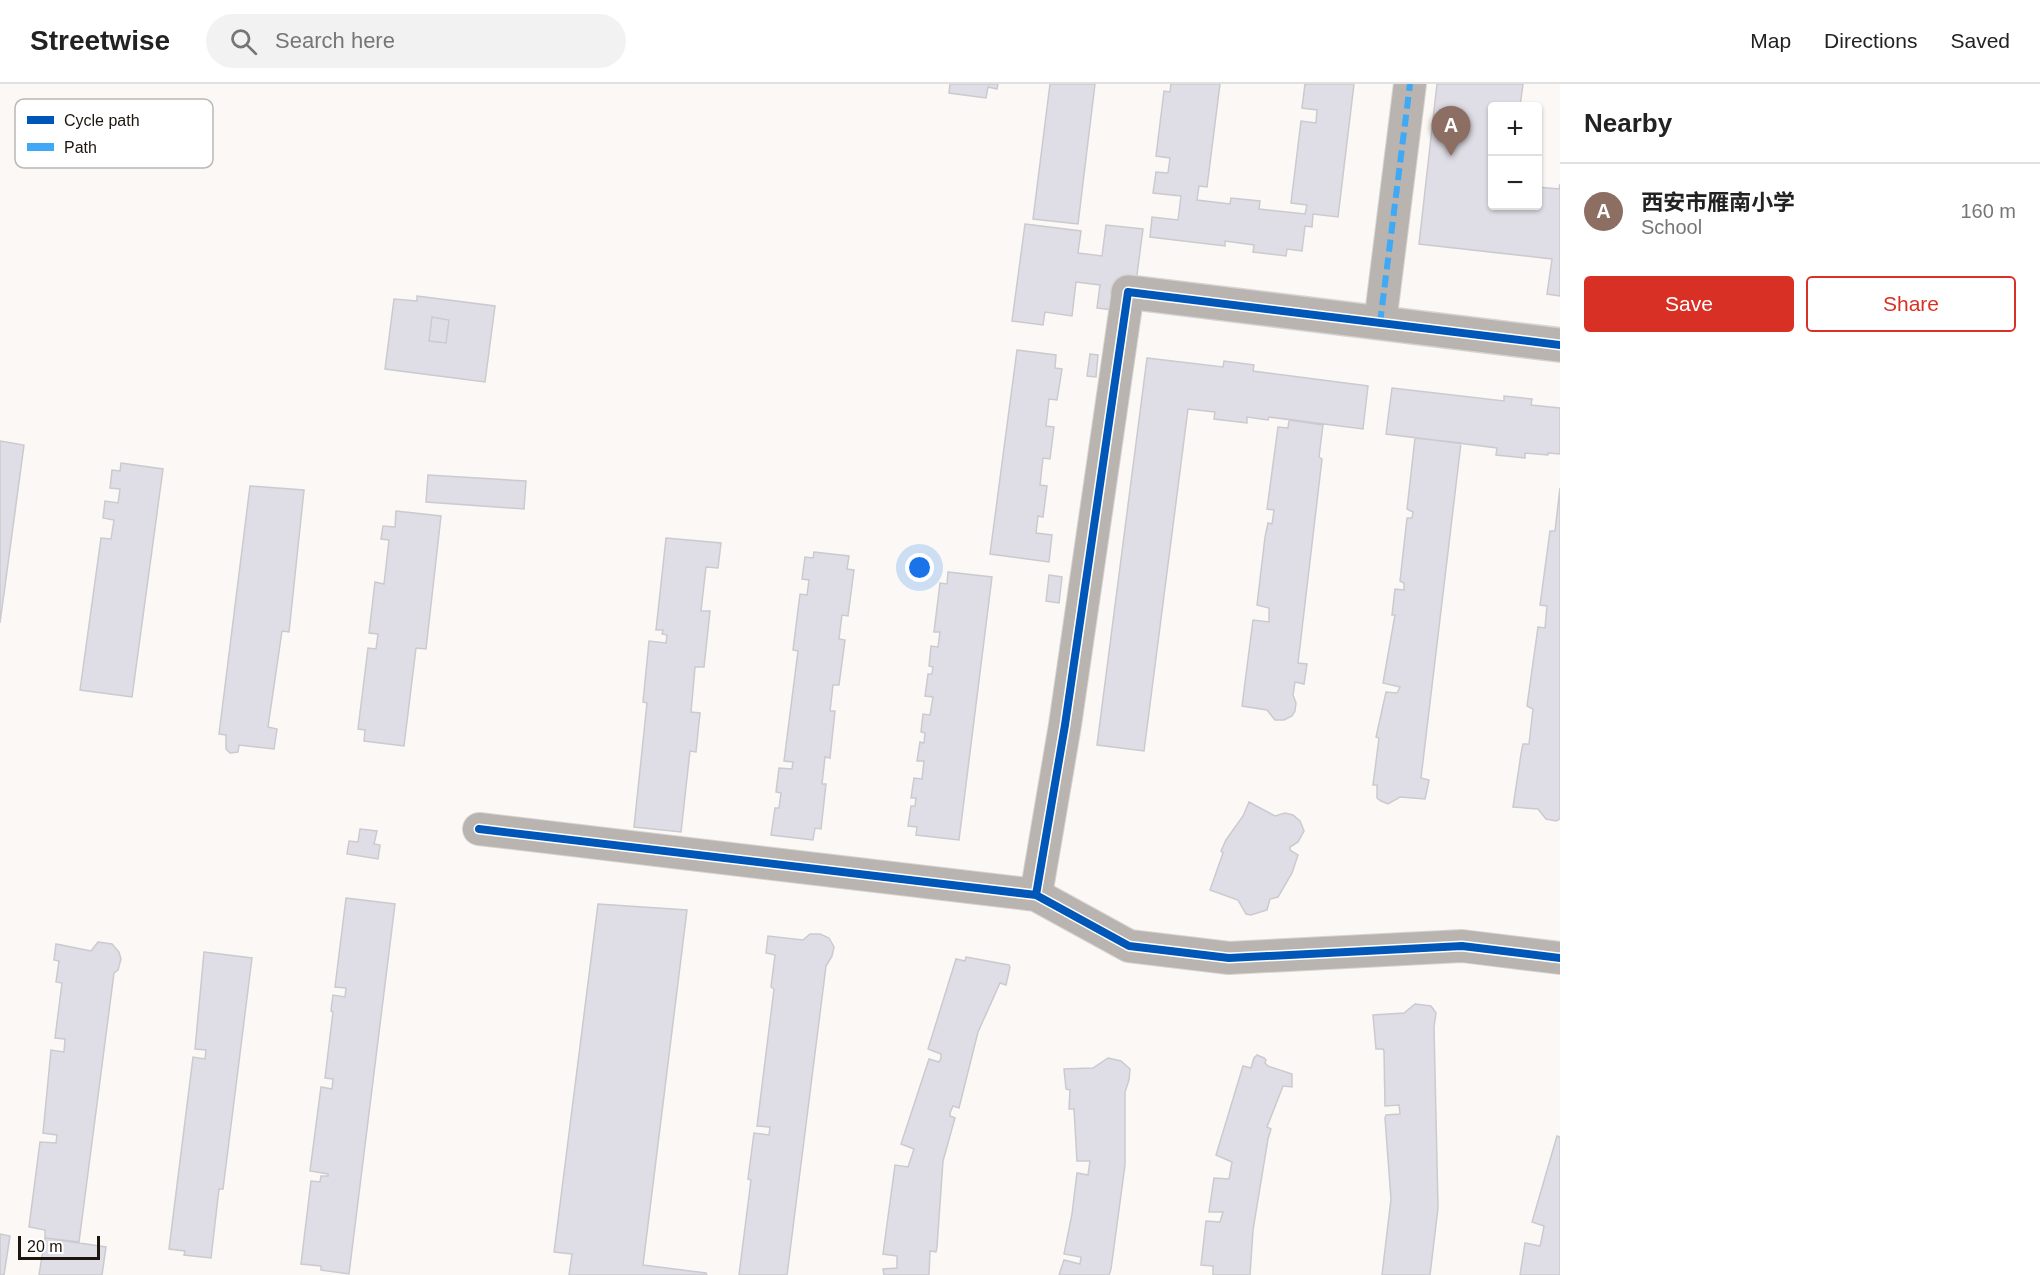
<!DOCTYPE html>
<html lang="en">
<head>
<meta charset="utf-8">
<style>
	body { margin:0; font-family:Helvetica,"Noto Sans SC",sans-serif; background:#f2f2f2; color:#222 }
	.controls { position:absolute; right:18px; top:18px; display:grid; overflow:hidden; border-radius:6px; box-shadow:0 2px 4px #0004 }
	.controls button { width:54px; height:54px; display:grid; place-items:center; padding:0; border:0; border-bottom:2px solid #e0e0e0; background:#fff; color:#222; font:30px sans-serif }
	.scale { position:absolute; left:18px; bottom:15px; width:82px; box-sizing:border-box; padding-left:6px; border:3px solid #1c140d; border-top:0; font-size:16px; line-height:21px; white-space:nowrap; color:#1c140d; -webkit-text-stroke:4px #fff; paint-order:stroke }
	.you { position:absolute; left:920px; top:484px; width:21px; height:21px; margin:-15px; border:4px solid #fff; border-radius:50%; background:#1a73e8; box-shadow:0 0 0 9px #1a73e833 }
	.badge { display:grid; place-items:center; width:39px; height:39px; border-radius:50%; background:#d93025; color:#fff; font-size:20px; font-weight:700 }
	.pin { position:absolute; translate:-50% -50px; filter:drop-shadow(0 2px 3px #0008) }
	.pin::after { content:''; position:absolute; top:32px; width:21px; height:18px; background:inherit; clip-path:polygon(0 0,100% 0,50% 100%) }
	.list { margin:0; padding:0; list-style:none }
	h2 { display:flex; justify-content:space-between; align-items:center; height:78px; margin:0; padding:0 24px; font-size:26px }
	h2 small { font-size:20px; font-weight:400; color:#767676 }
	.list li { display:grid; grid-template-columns:39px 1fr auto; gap:18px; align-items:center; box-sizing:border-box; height:96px; padding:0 24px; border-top:2px solid #e0e0e0 }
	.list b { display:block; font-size:22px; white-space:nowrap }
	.list p { margin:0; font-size:20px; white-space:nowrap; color:#767676 }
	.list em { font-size:20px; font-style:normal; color:#767676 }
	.actions { display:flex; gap:12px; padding:18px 24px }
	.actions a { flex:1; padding:14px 0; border:2px solid #d93025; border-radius:6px; text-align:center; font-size:21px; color:#d93025 }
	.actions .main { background:#d93025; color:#fff }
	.icon { flex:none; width:33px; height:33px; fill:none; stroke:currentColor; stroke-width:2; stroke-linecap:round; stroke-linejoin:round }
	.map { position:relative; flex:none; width:1560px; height:1191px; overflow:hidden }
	header { display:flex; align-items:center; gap:36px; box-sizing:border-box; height:84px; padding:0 30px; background:#fff; border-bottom:2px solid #e0e0e0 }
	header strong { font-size:28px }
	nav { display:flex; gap:33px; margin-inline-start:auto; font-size:21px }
	.search { width:420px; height:54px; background:#f2f2f2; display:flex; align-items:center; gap:15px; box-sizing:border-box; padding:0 21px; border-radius:33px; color:#767676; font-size:22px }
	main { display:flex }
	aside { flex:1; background:#fff }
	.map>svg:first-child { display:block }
	.building { fill:#dfdee6; stroke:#cbcace; stroke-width:1.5; fill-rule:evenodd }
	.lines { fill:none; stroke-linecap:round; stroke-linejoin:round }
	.minor-casing { stroke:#d6d4d2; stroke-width:34 }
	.tertiary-casing { stroke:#d6d4d2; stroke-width:36 }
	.minor { stroke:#b9b4b0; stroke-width:32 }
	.tertiary { stroke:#b9b4b0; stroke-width:33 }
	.quiet { stroke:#3fa9f5; stroke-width:6; stroke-dasharray:12 6; stroke-linecap:butt }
	.cycleway-casing { stroke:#fff; stroke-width:11 }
	.cycleway { stroke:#0057b8; stroke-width:8 }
	.key { fill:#fff; stroke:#bbb8b6; stroke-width:1.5 }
	.key-label { font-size:16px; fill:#1c140d }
</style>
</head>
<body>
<header>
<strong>Streetwise</strong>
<div class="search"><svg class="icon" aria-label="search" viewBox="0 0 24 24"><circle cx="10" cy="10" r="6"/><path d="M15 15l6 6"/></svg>Search here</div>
<nav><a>Map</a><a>Directions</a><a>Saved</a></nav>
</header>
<main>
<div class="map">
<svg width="1560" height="1191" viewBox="0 0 1560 1191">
	<rect width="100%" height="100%" fill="#fbf8f6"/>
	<path class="building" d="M950 0H998L997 5 988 3 986 14 949 9Z
		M1050 0H1095L1078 140 1033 135Z
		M1171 0H1220L1207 103 1199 102 1197 116 1230 120 1231 114 1260 117 1259 125 1305 130 1307 121 1291 119 1301 37 1316 39 1317 26 1302 24 1305 0H1354L1338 133 1313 130 1312 143 1305 142 1302 167 1287 165 1286 172 1253 168 1254 161 1225 157V162L1150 153 1152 133 1178 136 1181 112 1153 109 1156 88 1168 89 1170 74 1156 72 1164 7 1170 8Z
		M1437 0H1523L1520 22H1492V122H1538V103L1559 105 1560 100V212L1547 210 1552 175 1419 160Z
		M1025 140 1081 147 1078 169 1102 172 1106 141 1143 145 1132 228 1097 224 1100 201 1076 198 1072 232 1045 228 1043 241 1012 237Z
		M417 212 495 222 485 298 385 285 394 215 417 217ZM432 233 449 236 446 259 429 257Z
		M432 233 449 236 446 259 429 257Z
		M1017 266 1056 271 1055 284 1062 285 1057 316 1049 315 1046 342 1054 343 1050 375 1043 374 1040 401 1047 402 1043 433 1038 432 1036 449 1052 451 1049 478 990 470Z
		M1090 270 1098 271 1096 293 1087 292Z
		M1147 274 1223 283 1224 277 1254 281 1253 287 1368 302 1363 345 1269 333 1268 336 1247 333V339L1214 335 1215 328 1188 325 1144 667 1097 661Z
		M1392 304 1504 317V312L1532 315 1531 321 1560 324V370L1548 369V371L1525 369V374L1496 371 1497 364 1386 350Z
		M1289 336 1323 341 1319 373 1322 375 1298 579 1307 580 1304 600 1295 598 1293 611 1296 619 1295 627 1292 632 1284 636H1275L1267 626 1242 622 1253 536 1269 538V524L1257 521 1265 453 1268 439 1272 440 1274 426 1267 425 1278 343 1288 344Z
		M1415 354 1461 359 1421 694 1429 696 1427 706 1425 715 1400 713 1388 720 1381 717 1377 714V701H1373L1379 654 1376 653 1386 608 1397 609 1400 603 1383 599 1395 531H1392L1395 505 1404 506V499L1400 497 1407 434H1412L1413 428 1407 425Z
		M0 357 24 361 0 539Z
		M121 379 163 385 132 613 80 606 101 454 111 455 114 436 103 434 105 417 118 419 120 405 110 404 112 386 120 387Z
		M428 391 526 397 524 425 426 418Z
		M250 402 304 406 289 548 282 547 268 643 277 645 274 665 239 661 238 668 230 669 226 665V651L219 650Z
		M1560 404V735L1556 737 1546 735 1538 725 1513 723 1521 670 1523 660H1529L1533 625 1527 622 1538 543 1545 544 1547 522 1540 521 1550 447H1555Z
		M396 427 441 432 426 565 416 564 404 662 364 657 365 646 358 645 368 564 376 565 378 550 369 549 375 498 384 500 389 456 381 455 383 442 395 443Z
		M666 454 721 459 718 484 706 483 701 527H710L704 583H695L691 628 700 629 696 668 690 667 681 748 634 743 647 619 643 618 649 557 666 559 667 551 662 550 663 546H656Z
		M814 468 849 472 847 485 854 486 848 532 842 531 839 555 845 556 839 601H833L830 627H835L830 674 825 673 822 700H826L821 745 815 744 813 756 771 751 775 724H779L781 709 776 708 779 684 792 685 793 678 784 677 798 567 793 566 800 510 807 511 809 496 802 495 805 473 813 474Z
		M948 488 992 493 959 756 916 751 917 743 908 742 911 722H915L916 714H911L914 694 922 695 924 677H917L920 658 924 659 925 649 921 648 923 630 930 631 933 613 925 612 928 590H932L933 583 929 582 931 562 938 563 940 548H934L940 499 947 500Z
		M1049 491 1062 493 1059 519 1046 517Z
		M1249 718 1275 732 1285 729 1293 731 1300 737 1304 747 1298 758 1290 763V766L1298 771 1292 789 1278 813 1270 815 1267 826 1251 831 1246 830 1238 816 1210 806 1223 769 1221 767 1226 756 1243 732Z
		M360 745 377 747 374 760 380 761 378 775 347 770 349 757 358 758Z
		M346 814 395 820 349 1190 321 1186V1182L301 1180 311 1097 320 1098 321 1092H328V1090L310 1087 321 1003 332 1005 333 995 325 994 333 928 331 927 333 911 345 913 346 904 335 903Z
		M598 820 687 826 643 1181 706 1189 707 1191H569L572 1170 554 1168Z
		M810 850H820L829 854 834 863 832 872 826 882 787 1191H739L751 1096 748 1095 754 1049 769 1051 770 1043 757 1042 774 905 771 903 775 871 766 869 768 852 803 856Z
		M98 858 112 860 119 868 121 875 118 886 114 889 79 1158 45 1154V1146L29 1143 40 1058 56 1059 57 1051 43 1049 51 966 64 968 65 955 55 954 62 899 56 898 59 877 54 876 56 860 91 867Z
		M204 868 252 874 223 1105H219L211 1174 184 1171 185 1167 169 1165 193 973 205 975 206 966 195 965Z
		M966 873 1009 881 1010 883 1006 901 1000 899 978 948 959 1024 953 1022 950 1029V1032L955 1034 943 1077 937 1163 936 1168 930 1167 929 1191H884L883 1185 897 1184V1172L883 1170 895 1081 908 1083 914 1065 901 1060 929 975 939 978 941 974V970L928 965 956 875 965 877Z
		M1415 920 1431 922 1436 929 1434 943 1438 1124 1430 1191H1382L1391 1115 1385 1034 1386 1031 1400 1030 1399 1021 1385 1022 1384 967 1383 965H1376L1373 931 1404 929Z
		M1257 971 1264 974 1266 976 1265 979 1268 982 1292 990V1003L1283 1002 1267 1043 1271 1045 1268 1055 1253 1146 1250 1191H1213V1182L1201 1181 1206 1137 1220 1138 1223 1128H1209L1214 1094 1229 1095 1232 1078 1216 1071 1243 982 1251 984 1254 974Z
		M1108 974 1121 977 1130 985 1129 996 1125 1008V1081L1111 1185 1109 1191H1059L1064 1176 1080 1180 1081 1173 1064 1170 1072 1130 1077 1089 1088 1091 1090 1077H1077L1074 1025H1069L1070 1006 1066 1005 1064 985 1093 984Z
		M1557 1052 1560 1053V1191H1520L1525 1159 1540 1162 1542 1153 1544 1142 1532 1138Z
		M0 1150 10 1152 4 1191H0Z
		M45 1154 106 1163 102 1191H39Z"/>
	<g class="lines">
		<defs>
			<path id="minor" d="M1380 239 1410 0
				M479 745 1036 811 1129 862 1229 874 1462 862 1560 874
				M1036 811 1065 641 1128 208"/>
			<path id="tertiary" d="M1128 208 1560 261"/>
		</defs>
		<use href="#minor" class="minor-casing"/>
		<use href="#tertiary" class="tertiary-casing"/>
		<use href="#minor" class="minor"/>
		<use href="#tertiary" class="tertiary"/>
		<path class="quiet" d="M1380 239 1410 0"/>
		<defs>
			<path id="cycleway" d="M479 745 1036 811 1129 862 1229 874 1462 862 1560 874
				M1036 811 1065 641 1128 208 1560 261"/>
		</defs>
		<use href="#cycleway" class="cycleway-casing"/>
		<use href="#cycleway" class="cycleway"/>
	</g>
	<rect x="15" y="15" width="198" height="69" rx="9" class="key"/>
	<rect x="27" y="32" width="27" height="8" fill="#0057b8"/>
	<rect x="27" y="59" width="27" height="8" fill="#3fa9f5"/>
	<g class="key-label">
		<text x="64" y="42">Cycle path</text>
		<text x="64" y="69">Path</text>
	</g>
</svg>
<div class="controls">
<button>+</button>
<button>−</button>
</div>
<div class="scale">20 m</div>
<div class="you"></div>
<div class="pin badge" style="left:1451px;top:72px;background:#8d6e63">A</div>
</div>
<aside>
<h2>Nearby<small></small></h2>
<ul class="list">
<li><span class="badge" style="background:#8d6e63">A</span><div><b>西安市雁南小学</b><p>School</p></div><em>160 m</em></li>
</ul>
<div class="actions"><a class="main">Save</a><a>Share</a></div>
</aside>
</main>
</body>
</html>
